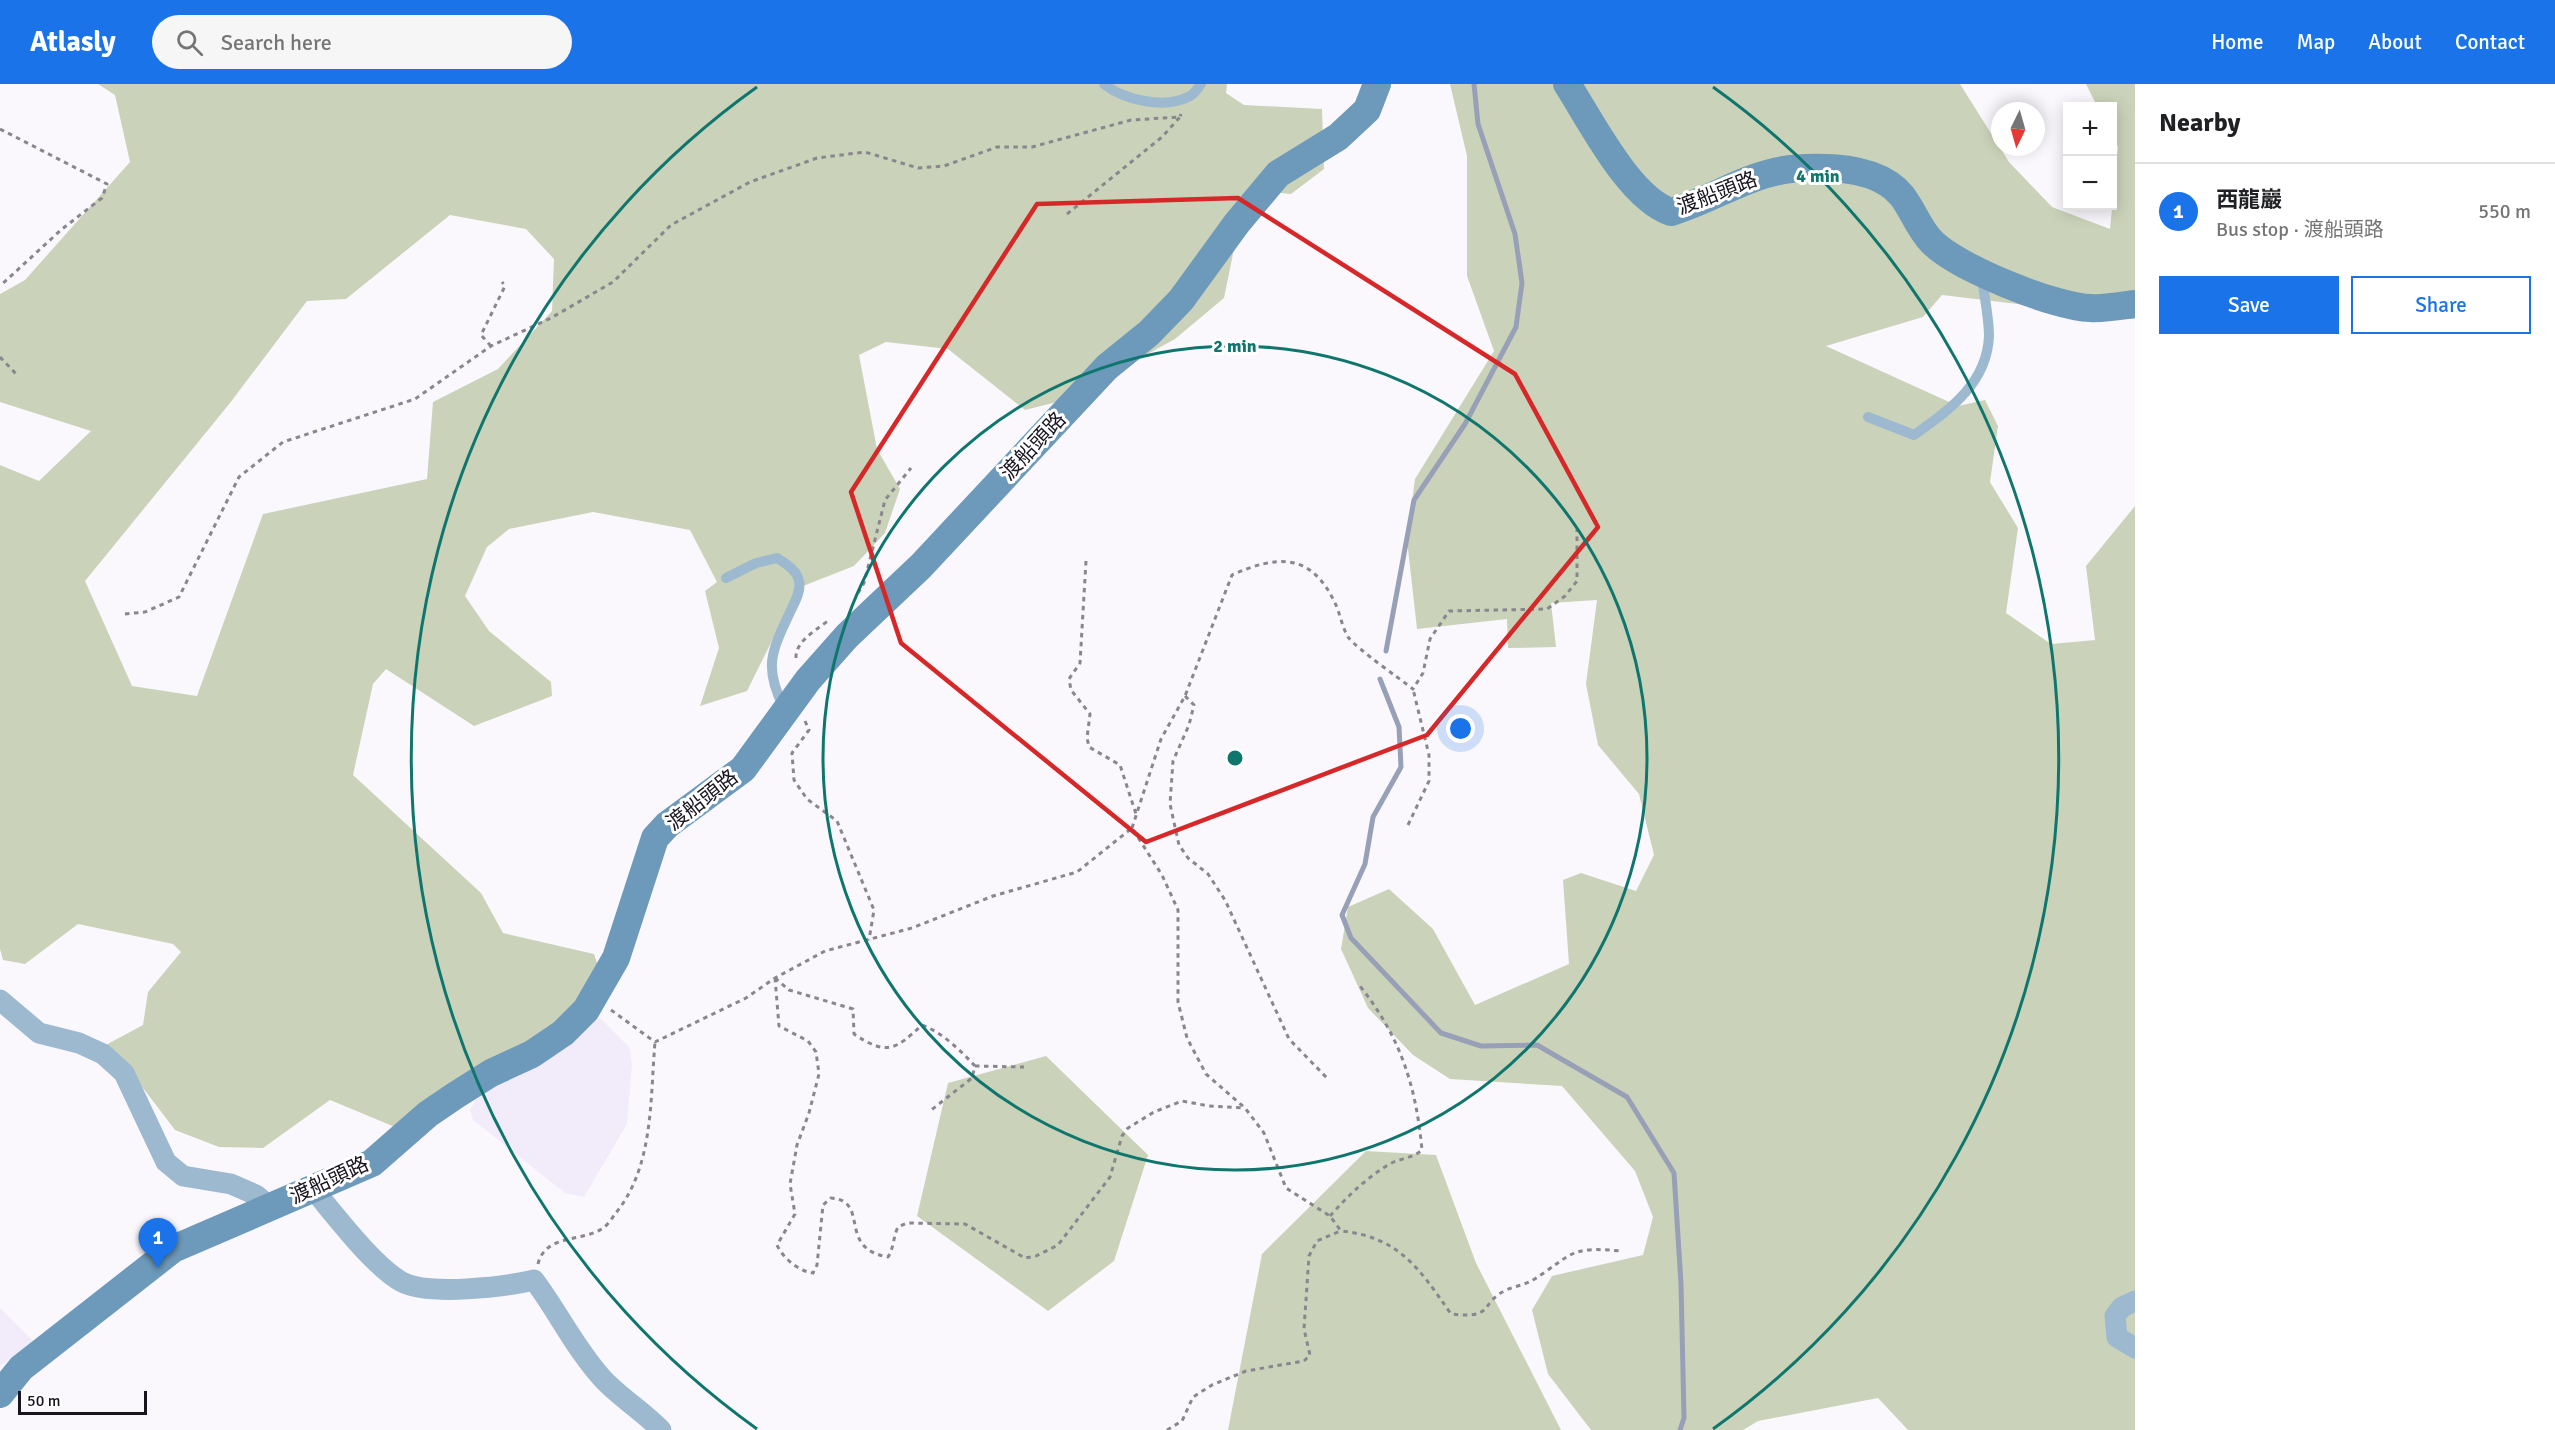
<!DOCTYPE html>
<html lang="en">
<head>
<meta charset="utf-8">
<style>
	body { margin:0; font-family:Signika,"Noto Sans TC",sans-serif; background:#f6f6f6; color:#202124 }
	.controls { position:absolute; right:18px; top:18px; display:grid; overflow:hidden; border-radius:0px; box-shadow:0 3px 15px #0003 }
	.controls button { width:54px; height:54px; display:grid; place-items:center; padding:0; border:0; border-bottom:2px solid #e0e0e0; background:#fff; color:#202124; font:30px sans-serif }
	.compass { position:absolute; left:1991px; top:18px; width:54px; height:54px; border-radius:50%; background:#fff; box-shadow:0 3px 15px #0003; rotate:185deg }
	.scale { position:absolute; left:18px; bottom:15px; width:129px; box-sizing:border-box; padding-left:6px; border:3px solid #19151f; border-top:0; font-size:16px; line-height:21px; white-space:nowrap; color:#19151f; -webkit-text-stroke:4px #fff; paint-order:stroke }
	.you { position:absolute; left:1461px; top:645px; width:21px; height:21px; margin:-15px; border:4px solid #fff; border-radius:50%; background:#1a73e8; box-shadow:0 0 0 9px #1a73e833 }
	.badge { display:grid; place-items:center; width:39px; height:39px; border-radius:50%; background:#1a73e8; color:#fff; font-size:20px; font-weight:700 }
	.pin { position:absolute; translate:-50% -50px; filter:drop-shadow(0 2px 3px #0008) }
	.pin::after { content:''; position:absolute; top:32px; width:21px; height:18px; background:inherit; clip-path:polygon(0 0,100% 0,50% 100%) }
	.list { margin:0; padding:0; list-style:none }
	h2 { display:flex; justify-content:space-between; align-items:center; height:78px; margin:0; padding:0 24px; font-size:26px }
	h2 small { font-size:20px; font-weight:400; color:#757577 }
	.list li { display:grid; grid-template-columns:39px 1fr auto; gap:18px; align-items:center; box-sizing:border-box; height:96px; padding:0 24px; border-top:2px solid #e0e0e0 }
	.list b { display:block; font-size:22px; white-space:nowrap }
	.list p { margin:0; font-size:20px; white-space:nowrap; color:#757577 }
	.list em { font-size:20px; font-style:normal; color:#757577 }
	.actions { display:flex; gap:12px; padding:18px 24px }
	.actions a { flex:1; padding:14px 0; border:2px solid #1a73e8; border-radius:0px; text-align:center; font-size:21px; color:#1a73e8 }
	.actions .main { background:#1a73e8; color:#fff }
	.icon { flex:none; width:33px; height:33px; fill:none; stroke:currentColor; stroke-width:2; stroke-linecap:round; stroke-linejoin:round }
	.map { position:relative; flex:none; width:2135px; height:1346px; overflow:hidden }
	header { display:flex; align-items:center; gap:36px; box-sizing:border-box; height:84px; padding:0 30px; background:#1a73e8; color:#fff }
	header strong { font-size:28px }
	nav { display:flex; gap:33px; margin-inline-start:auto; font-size:21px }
	.search { width:420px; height:54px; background:#f6f6f6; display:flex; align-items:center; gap:15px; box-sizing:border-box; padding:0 21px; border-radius:33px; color:#757577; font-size:22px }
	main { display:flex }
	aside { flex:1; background:#fff }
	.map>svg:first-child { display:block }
	.built { fill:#f2ecfa }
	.green { fill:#cad3b9; fill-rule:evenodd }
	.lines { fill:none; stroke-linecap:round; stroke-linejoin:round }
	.stream { stroke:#98a0b7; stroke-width:5 }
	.path { stroke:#89868e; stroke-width:3; stroke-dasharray:4.5 4.5; stroke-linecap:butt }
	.lane { stroke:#9cb9d0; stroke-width:10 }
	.street { stroke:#9cb9d0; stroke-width:21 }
	.secondary { stroke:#6d9abb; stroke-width:28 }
	.marked { fill:none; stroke:#d62828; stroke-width:4.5; stroke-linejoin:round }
	.ring { fill:none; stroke:#0f766e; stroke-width:3 }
	.labels { text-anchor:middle; stroke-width:6; stroke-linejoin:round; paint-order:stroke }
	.street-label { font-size:21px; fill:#19151f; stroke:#fff }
	.centre { fill:#0f766e; stroke:#fff; stroke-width:3 }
	.ring-label { font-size:18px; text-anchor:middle; font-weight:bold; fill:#0f766e; stroke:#fff; stroke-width:6; stroke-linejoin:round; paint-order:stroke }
</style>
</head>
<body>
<header>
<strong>Atlasly</strong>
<div class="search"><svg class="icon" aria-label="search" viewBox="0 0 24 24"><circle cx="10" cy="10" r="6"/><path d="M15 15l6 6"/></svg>Search here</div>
<nav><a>Home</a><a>Map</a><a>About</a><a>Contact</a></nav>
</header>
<main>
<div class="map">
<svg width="2135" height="1346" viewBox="0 0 2135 1346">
	<rect width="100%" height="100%" fill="#faf8fd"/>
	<path class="built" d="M589 935H601L630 964 632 980 627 1040 584 1113 565 1109 473 1036 470 1026 483 1003Z
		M0 1224 33 1257 0 1282Z"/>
	<path class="green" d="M98 0H1227L1226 9 1244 21 1322 25 1324 85 1291 110 1269 108 1240 136 1224 214 1175 255 1065 316 1025 326 948 265 886 258 859 271 877 365 900 405 885 449 854 482 798 504 747 607 700 622 719 564 705 507 717 498 690 446 593 428 509 445 487 463 465 512 489 547 551 598 552 612 474 642 386 585 373 600 353 691 481 809 503 849 594 870 601 891 546 957 395 1043 330 1016 263 1064 219 1063 175 1046 127 983 102 963 143 941 148 908 181 868 173 860 78 840 25 880 3 876 0 865V381L39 397 91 347 0 318V210L25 196 130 78 115 11ZM450 131 526 145 554 175 552 227 498 285 433 318 427 395 263 430 197 612 132 602 85 497 230 319 307 217 346 215Z
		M1450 0H1960L2009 78 2052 123 2110 145 2118 63 2113 52 2112 22H2097L2086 0H2135V232L2125 233 1942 211 1923 233 1826 262 1958 322 1985 316 1998 342 1990 398 2018 444 2006 529 2051 560 2095 556 2086 482 2135 422V1346H1908L1878 1314 1758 1337 1743 1346H1591L1548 1290 1532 1226 1552 1192 1643 1171 1653 1133 1635 1087 1562 1002 1450 995 1413 971 1368 924 1341 865 1348 823 1389 805 1433 845 1475 921 1569 880 1563 796 1581 789 1636 807 1654 771 1639 710 1598 661 1586 600 1597 516 1551 519 1556 563 1508 564 1507 535 1417 545 1407 456 1415 395 1494 267 1467 192V72Z
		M1046 972 1148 1071 1114 1177 1048 1227 917 1132 948 999Z
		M1366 1067 1436 1071 1476 1179 1561 1346H1228L1262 1170Z"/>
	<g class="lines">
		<path class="stream" d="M1386 567 1414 416 1465 340 1516 243 1522 199 1515 150 1478 40 1474 0
			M1380 595 1399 643 1401 683 1373 733 1365 780 1342 831 1351 854 1441 949 1481 962 1537 961 1627 1013 1674 1089 1681 1200 1684 1334 1680 1346"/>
		<path class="path" d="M0 45 107 100 102 114 62 145 0 202
			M1067 130 1162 53 1180 33
			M491 262 481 251 505 202 502 198
			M0 273 17 291
			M1086 477 1080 579 1069 595 1071 606 1090 630 1087 654 1089 663 1120 681 1136 730
			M858 509 864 499 885 416 911 384
			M125 530 145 528 179 513 239 393 283 358 415 315 491 262 551 234 613 198 671 141 750 98 817 74 865 68 918 84 944 82 997 63H1032L1131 36 1180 33 1181 30
			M796 574C795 557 818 545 829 536
			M1185 612 1194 621 1189 641 1173 677 1170 720 1179 761 1188 774 1208 790 1225 816 1289 955 1327 994
			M805 637 809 646 792 669 794 696 807 715 837 737 874 826 869 856
			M1408 741 1429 697V671L1413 605
			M1132 744 1161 655 1185 612 1232 491C1277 471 1311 468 1335 519 1340 529 1342 543 1348 553 1357 565 1399 594 1413 605L1423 589 1430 555 1449 527 1547 525 1565 512 1577 497V445
			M775 894 779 942 808 957 816 968 819 990 809 1029 797 1061 790 1100 795 1130 777 1161C783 1174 798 1187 813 1189L817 1181 823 1121 831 1114C871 1117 836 1164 888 1173 894 1164 893 1153 898 1143L907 1139 965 1140 1025 1174 1036 1172 1058 1161 1110 1093 1122 1052 1128 1044 1154 1028 1182 1017 1209 1022 1244 1024
			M775 894 789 906 853 925 854 950C887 972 895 966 922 941 943 949 960 966 975 982L972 994 930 1027
			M611 926 655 958 746 914 775 894 825 867 912 844 993 812 1077 788 1132 744 1162 791 1178 826V918L1187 954 1206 990 1245 1024 1264 1049 1286 1104 1330 1132 1341 1147C1399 1153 1419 1184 1451 1230 1496 1235 1478 1220 1506 1206 1515 1202 1525 1201 1533 1196 1574 1170 1568 1162 1621 1167
			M975 982 1024 983
			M1330 1132C1347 1113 1365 1095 1388 1081 1399 1074 1412 1075 1422 1066 1416 1002 1401 954 1360 902
			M538 1180C545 1150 583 1158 603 1144 608 1141 612 1134 615 1130 654 1083 650 1016 655 958
			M1167 1346 1182 1337 1193 1313 1212 1301 1246 1287 1304 1277 1310 1271 1304 1245 1309 1172 1317 1157 1340 1147"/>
		<path class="lane" d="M1104 0C1124 16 1164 25 1188 13 1194 11 1197 5 1201 0
			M1868 333 1914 351C1949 326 1987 300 1989 252 1989 233 1984 212 1982 193
			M726 494 756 479 777 474C786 480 797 486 799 497 801 506 796 516 792 524 773 565 762 581 784 624"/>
		<path class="street" d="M0 916 39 949 79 959 103 970 124 989 166 1078 183 1092 231 1100 256 1111 270 1123
			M313 1105C335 1131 374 1183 402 1198 429 1212 505 1203 534 1196 558 1228 575 1264 602 1294 619 1313 643 1327 661 1346
			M2135 1217 2122 1223 2115 1232 2117 1253 2135 1264"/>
		<path class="secondary" d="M1567 0C1591 37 1629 114 1671 128 1712 116 1747 90 1791 85 1826 82 1878 82 1902 112 1913 126 1919 145 1932 158 1956 183 2054 223 2090 224 2104 225 2120 222 2135 220
			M0 1310 21 1284 173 1165 372 1079 428 1030 456 1011 491 989 532 970 563 949 586 926 616 874 655 754 667 741 743 685 808 596 847 552 921 482 1107 283 1149 249 1181 216 1237 139 1278 90 1338 53 1367 26 1377 0"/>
	</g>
	<path class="marked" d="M1238 114 1515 290 1598 443 1427 651 1146 758 901 559 851 408 1037 120Z"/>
	<g class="ring">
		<circle cx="1235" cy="674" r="412"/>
		<path d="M757 1345A824 824 0 0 1 757 3M1713 3A824 824 0 0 1 1713 1345"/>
	</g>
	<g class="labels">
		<g class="street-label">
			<text transform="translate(1717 109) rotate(-21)" y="7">渡船頭路</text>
			<text transform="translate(1033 362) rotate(-47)" y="7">渡船頭路</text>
			<text transform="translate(702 716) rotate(-38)" y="7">渡船頭路</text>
			<text transform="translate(329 1096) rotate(-25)" y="7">渡船頭路</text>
		</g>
	</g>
	<circle cx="1235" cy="674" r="9" class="centre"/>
	<g class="ring-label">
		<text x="1818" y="98">4 min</text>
		<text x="1235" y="268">2 min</text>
	</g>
</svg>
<div class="controls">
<button>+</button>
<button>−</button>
</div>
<svg class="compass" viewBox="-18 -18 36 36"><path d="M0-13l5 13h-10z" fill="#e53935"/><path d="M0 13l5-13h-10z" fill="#757577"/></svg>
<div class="scale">50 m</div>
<div class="you"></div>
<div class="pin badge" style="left:158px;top:1184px">1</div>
</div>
<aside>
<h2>Nearby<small></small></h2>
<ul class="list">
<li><span class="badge">1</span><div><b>西龍巖</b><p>Bus stop · 渡船頭路</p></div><em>550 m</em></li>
</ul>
<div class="actions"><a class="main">Save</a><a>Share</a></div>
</aside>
</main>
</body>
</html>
